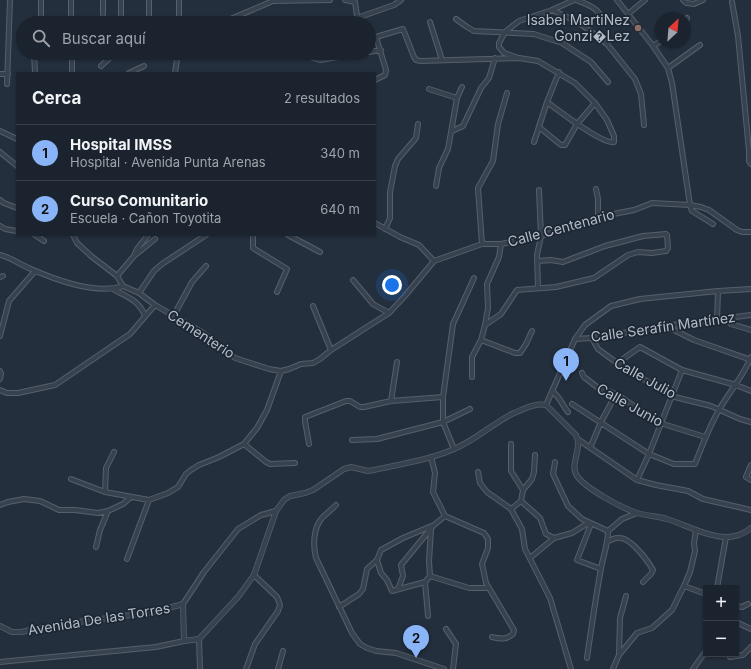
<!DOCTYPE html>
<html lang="es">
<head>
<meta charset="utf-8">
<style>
	body { margin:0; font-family:Inter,sans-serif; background:#242b36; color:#f1f3f6 }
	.controls { position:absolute; right:12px; bottom:12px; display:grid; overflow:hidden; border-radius:0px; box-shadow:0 1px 3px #0004 }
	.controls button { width:36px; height:36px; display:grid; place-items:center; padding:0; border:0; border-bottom:1px solid #39404a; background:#1b232e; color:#f1f3f6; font:20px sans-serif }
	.compass { position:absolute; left:655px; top:12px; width:36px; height:36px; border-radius:50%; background:#1b232e; box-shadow:0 1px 3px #0004; rotate:26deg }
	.you { position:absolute; left:392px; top:285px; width:14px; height:14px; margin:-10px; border:3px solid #fff; border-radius:50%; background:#1a73e8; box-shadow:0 0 0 6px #1a73e833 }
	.badge { display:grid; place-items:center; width:26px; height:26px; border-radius:50%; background:#8ab4f8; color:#111; font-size:13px; font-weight:700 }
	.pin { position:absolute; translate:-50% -33px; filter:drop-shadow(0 1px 2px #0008) }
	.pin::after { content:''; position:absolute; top:21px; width:14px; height:12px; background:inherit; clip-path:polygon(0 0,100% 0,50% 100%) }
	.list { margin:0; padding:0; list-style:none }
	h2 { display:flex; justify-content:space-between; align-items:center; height:52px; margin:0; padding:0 16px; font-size:17px }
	h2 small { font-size:13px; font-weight:400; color:#a0a4aa }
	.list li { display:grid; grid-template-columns:26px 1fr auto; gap:12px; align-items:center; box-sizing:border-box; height:56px; padding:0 16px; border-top:1px solid #39404a }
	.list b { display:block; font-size:15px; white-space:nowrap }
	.list p { margin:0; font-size:13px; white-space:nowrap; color:#a0a4aa }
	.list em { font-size:13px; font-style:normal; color:#a0a4aa }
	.icon { flex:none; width:22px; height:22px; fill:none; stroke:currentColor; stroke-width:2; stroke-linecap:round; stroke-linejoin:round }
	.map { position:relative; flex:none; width:751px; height:669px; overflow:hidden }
	.search { position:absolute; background:#1b232e; box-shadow:0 1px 3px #0004; left:16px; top:16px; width:360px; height:44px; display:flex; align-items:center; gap:10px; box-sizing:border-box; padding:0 14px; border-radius:22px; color:#a0a4aa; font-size:15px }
	.panel { position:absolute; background:#1b232e; box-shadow:0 1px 3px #0004; left:16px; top:72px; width:360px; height:164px; border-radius:0px }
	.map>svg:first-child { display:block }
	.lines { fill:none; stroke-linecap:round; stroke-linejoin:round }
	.minor-casing { stroke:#565f6c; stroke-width:6 }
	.tertiary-casing { stroke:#565f6c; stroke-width:6 }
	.minor { stroke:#38414e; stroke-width:4 }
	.tertiary { stroke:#38414e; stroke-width:4.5 }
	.education-dot { fill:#8d6e63; stroke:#1d2633; stroke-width:1.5 }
	.labels { text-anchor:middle; stroke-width:3.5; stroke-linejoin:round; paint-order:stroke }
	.poi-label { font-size:14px; fill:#b4bcc9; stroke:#1d2633; text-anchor:end }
	.street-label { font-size:14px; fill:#b4bcc9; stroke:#1d2633 }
</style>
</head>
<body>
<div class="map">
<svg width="751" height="669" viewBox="0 0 751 669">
	<rect width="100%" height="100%" fill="#242f3e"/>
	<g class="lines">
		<defs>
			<path id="minor" d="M71 0V23
				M121 0V23
				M149 0V23
				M179 0V23
				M345 0 355 2 358 23
				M576 0C589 5 599 8 604 22
				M617 0 653 46 668 68 672 83 690 205 692 211 713 224
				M683 0 686 3 694 4 703 0
				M732 2 738 36 749 151V161L751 164
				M552 10 578 22 607 44 635 79 641 94 644 125
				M103 14V0
				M628 14 645 0
				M357 18 394 5 401 0
				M456 19 467 27 474 31 534 34 562 43 591 62 608 82
				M685 20 687 18
				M430 22 442 60
				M41 23V0
				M221 23 273 1 330 0
				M369 36 376 37 403 29 414 57 416 60 421 61 519 58 538 61 575 83 595 103 607 120 614 136V142C603 145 558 110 547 102
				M653 46 661 41
				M369 52 381 50
				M34 53 35 73
				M72 53V73
				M297 53 320 60 362 53
				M516 57 504 53 499 47V43L505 32 519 21 552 10 574 0
				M101 66 115 53
				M668 68 700 45
				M129 73 144 66
				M175 73 178 53
				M0 74H8
				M375 80 385 75 386 70 376 37
				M7 84 10 0
				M429 89 457 98
				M539 127 561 145H565L577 124 595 103
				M0 131 17 139
				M452 131 463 126 481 88 489 78 495 58
				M534 142 547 102 559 72
				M0 152 17 166
				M436 186 439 168 448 149 457 98 462 87
				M596 189 598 199V217
				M0 200 4 203 17 208
				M375 223 400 237 419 245 434 261
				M0 226 5 229 17 231
				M385 229 390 218V192L395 166 398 159 416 138 418 124
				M35 235 44 241
				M73 235 77 243 91 256 117 276 123 286 139 293 155 305 202 332 235 358 269 369 281 371 289 369 301 364 313 363 320 359 331 350 389 313 404 297 434 261
				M253 235V248L287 269 277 292
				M288 235 320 252
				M482 244 478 188 493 161 498 124 507 93
				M0 255C10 257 21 265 31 269 56 280 96 295 123 286
				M134 256 137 249 148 235
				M434 261 482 244H501L541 236 598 217 634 210 652 203 690 205 701 207 709 210 737 230 742 232H751
				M117 276 134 256 155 239
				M0 277 3 276
				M353 280 373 304 389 313
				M538 287 537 255 541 236 539 190
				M113 289C127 297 139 300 145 316
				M139 293 154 271 162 264 206 235
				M313 306 331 350
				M174 315 192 282 206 266
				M726 319 731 324 751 330
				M717 320 718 291
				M485 325 501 314 517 290 556 287 594 278 628 255 638 252 652 253 666 251 668 248 667 235 666 234 643 236 605 246 563 262 551 260 538 261
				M666 326 694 340 751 360
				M0 336 9 301 35 271
				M592 338 598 349 617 363 671 396 711 406 740 419 751 422
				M575 339 592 338 665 326 751 315
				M481 340 515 353H520L526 344 532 331
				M617 363 640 347 682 370 736 385 751 391
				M0 371 1 374 0 379
				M582 373 584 377 597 387 616 394 660 423 705 437
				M472 377V357L481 340 485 325 488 308 487 284 499 257 501 244
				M0 390 7 393H18L55 385 130 334 155 305
				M553 392C560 397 562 405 568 412
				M391 401 397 362
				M572 404 649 454 674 464H695C702 446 709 427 719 410 729 392 743 377 751 357
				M546 405 575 339 585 325 611 306 640 299 718 291 751 289
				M352 440 377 439 443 422 470 409
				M579 440 637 480 656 485 688 491 703 499 751 510
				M244 444 266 462 270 464 295 463
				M309 444 305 421V417L346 401H350L360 407H364L391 401 443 397
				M511 444V471L523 490
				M590 448 601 422 616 394
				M454 449 443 422V397L453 324 474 278
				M431 457 435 473 433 492 445 516
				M555 462 553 474 568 506 582 519 608 531
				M751 465 746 477 751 480
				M478 472 480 483 487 492 511 509 522 529 525 549 550 598 571 669
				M71 479 105 492 149 500 168 493 178 487 186 474 191 470 199 465 219 457 244 444 257 428 267 410 281 371
				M637 480 649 454 682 370
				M105 492 106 468 114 452
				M521 501 540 518 546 534 554 538
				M0 505 8 502 24 499 40 501 59 510H75L98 513 108 511 123 504 131 497
				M336 505C331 510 326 514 322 518 313 528 313 546 316 558L352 633 360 644 367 648 376 651 396 653 444 669
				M511 509 521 501 523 490 532 479 534 472 535 455
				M445 516 484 533 488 539V548L482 564 486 583 514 630 513 634C506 640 501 639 492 637
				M591 524 577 560 601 569
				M608 541C611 540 617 537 620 538 631 538 648 561 653 570L651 574 643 582
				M96 547 100 530 108 511
				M530 558 554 538 572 533 588 523
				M127 559 149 500
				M377 560 381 573 387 580 392 591 425 582 430 576 469 588H488
				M430 576 429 561 431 529
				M425 582 428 616
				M684 586 706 594
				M717 588 726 537
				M398 589 403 576 401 565 433 526
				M183 604 204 572 238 529 261 515 276 511
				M736 606 742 607 748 604
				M339 607 359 594 363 589 367 569 377 560 381 550 403 538 434 525 445 516
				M736 622 751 629
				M446 629 456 644 453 669
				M199 639 200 669
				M619 654 620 618 626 596
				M730 657 743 655 751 647
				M587 658C591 630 595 602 600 574 602 559 608 546 608 531L622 519 637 513
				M0 662 156 647 184 641
				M246 669 255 644 278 611 280 605 277 597 254 575
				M278 669 283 651
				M613 669 619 655 637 633 652 628 672 610 684 586 690 572 695 551 694 543 696 530
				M693 669 706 651"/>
			<path id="tertiary" d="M0 626 12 632H21L55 625 154 612 183 604 184 641 199 639 238 597 254 575 276 511 284 500 290 496 305 493 313 490 344 469 351 467 368 471 374 470C401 464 429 460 454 449 476 440 493 423 514 413 524 409 535 403 546 405L576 435C583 449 569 464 577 476 586 489 622 508 637 513 647 516 657 516 667 519 686 525 705 536 726 537 735 537 744 534 751 528"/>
		</defs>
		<use href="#minor" class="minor-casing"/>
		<use href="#tertiary" class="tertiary-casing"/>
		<use href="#minor" class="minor"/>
		<use href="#tertiary" class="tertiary"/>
	</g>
	<circle class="education-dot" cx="638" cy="28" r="4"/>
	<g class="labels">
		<g class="poi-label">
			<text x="630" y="25">Isabel MartiNez<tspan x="630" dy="16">Gonzi�Lez</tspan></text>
		</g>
		<g class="street-label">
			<text transform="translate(561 228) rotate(-15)" y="5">Calle Centenario</text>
			<text transform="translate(663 327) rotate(-8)" y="5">Calle Serafín Martínez</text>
			<text transform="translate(201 334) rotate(33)" y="5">Cementerio</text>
			<text transform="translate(645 378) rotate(29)" y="5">Calle Julio</text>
			<text transform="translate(630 405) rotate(29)" y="5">Calle Junio</text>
			<text transform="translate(99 619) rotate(-9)" y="5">Avenida De las Torres</text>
		</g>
	</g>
</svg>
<div class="controls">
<button>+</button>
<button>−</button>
</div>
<svg class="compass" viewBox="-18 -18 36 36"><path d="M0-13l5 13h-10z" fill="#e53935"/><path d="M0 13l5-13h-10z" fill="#a0a4aa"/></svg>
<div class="you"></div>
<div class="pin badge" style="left:566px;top:381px">1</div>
<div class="pin badge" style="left:416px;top:658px">2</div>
<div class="search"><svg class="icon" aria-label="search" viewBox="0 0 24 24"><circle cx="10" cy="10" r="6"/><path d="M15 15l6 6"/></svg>Buscar aquí</div>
<section class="panel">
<h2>Cerca<small>2 resultados</small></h2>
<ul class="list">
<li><span class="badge">1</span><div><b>Hospital IMSS</b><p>Hospital · Avenida Punta Arenas</p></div><em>340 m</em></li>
<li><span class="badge">2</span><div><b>Curso Comunitario</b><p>Escuela · Cañon Toyotita</p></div><em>640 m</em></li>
</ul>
</section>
</div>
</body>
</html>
